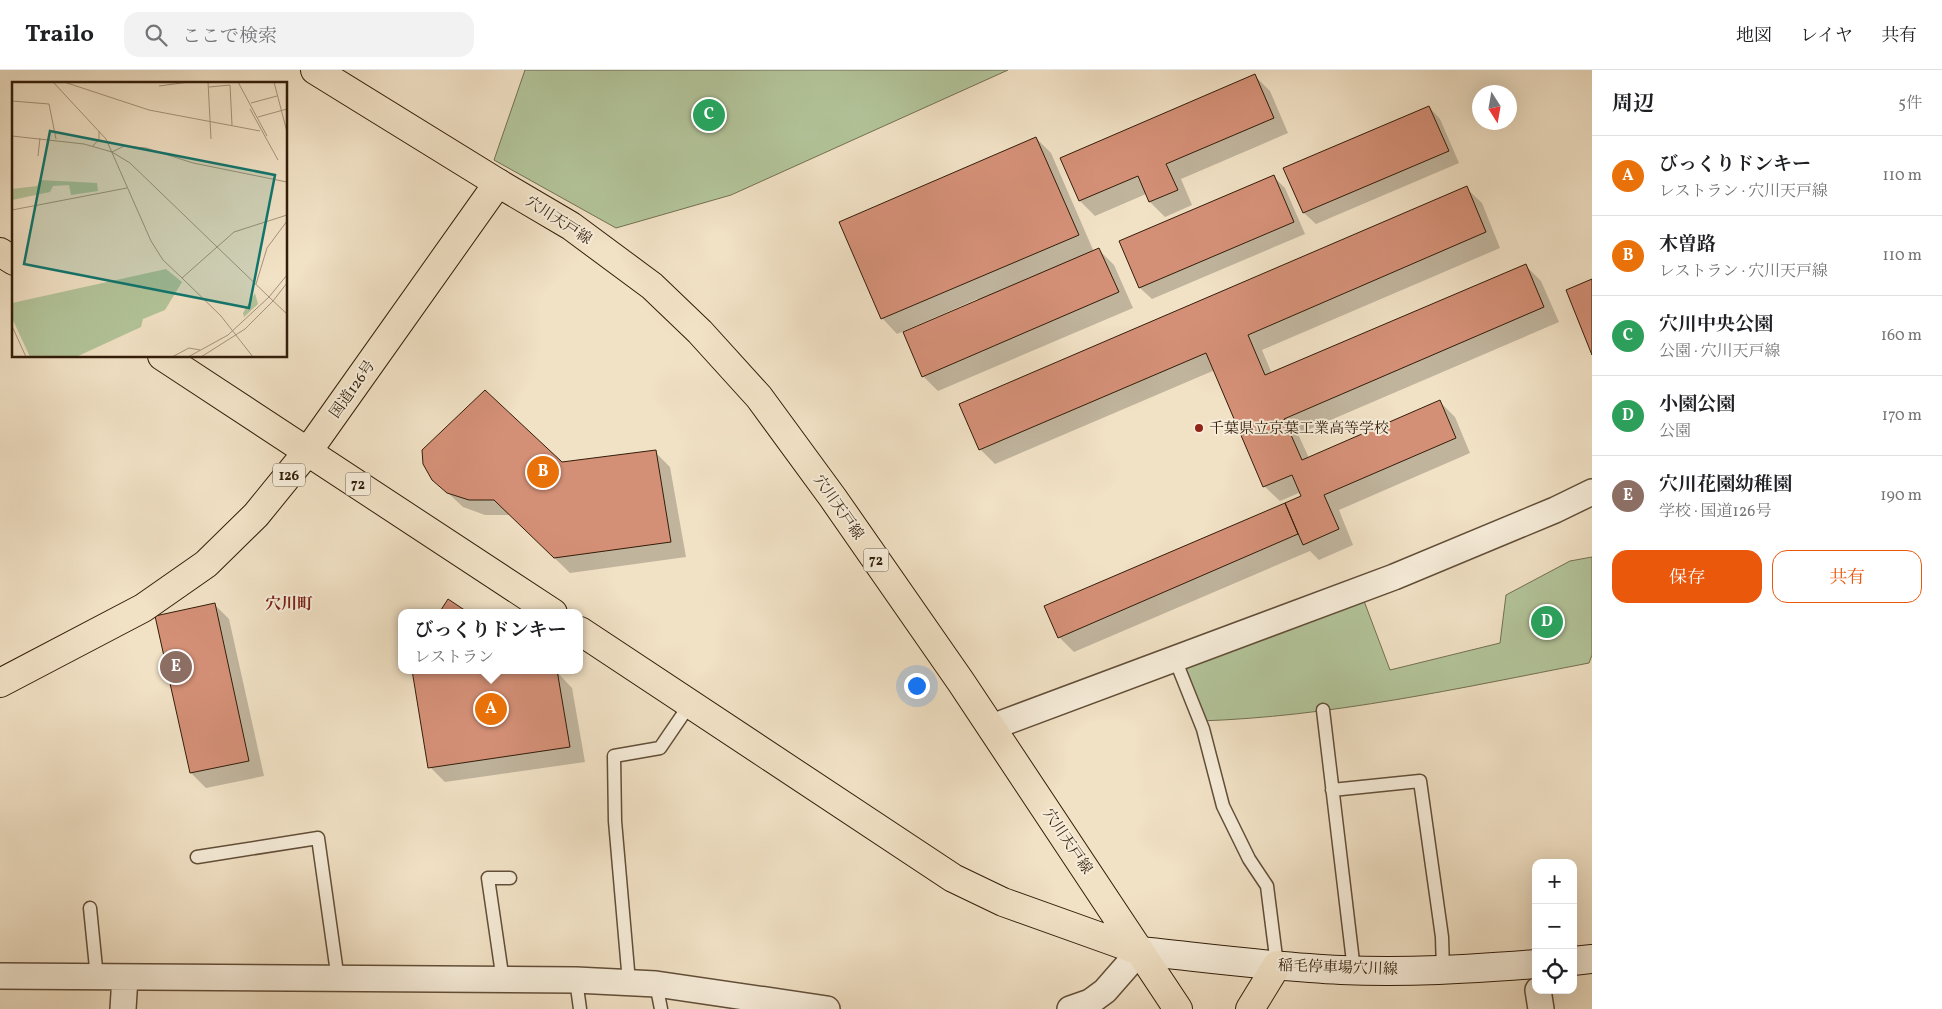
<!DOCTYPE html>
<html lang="ja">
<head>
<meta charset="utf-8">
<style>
	body { margin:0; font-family:Vollkorn,"Noto Serif JP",serif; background:#f2f2f2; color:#202124 }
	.controls { position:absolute; right:15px; bottom:15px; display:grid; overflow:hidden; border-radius:10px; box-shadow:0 5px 20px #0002 }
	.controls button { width:45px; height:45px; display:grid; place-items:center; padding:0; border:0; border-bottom:1px solid #e0e0e0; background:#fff; color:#202124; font:25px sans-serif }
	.compass { position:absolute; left:1472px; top:15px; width:45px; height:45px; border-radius:50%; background:#fff; box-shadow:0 5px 20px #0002; rotate:169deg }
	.you { position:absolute; left:916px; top:615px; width:18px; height:18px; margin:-12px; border:4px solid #fff; border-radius:50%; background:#1a73e8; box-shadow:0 0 0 8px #1a73e833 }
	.badge { display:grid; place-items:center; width:32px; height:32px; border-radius:50%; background:#ea580c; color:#fff; font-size:16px; font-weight:700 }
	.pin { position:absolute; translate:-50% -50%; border:2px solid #fff; box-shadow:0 1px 5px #0006 }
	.popup { position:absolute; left:398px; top:539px; width:185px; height:65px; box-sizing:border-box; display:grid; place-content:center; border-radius:10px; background:#fff; filter:drop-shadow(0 1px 4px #0005); font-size:16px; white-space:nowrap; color:#757577 }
	.popup b { font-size:19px; color:#202124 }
	.popup::after { content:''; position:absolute; left:50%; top:100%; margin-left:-10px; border:10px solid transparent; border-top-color:#fff }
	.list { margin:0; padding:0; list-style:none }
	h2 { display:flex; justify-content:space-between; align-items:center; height:65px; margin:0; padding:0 20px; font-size:21px }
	h2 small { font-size:16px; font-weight:400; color:#757577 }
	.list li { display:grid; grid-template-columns:32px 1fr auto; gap:15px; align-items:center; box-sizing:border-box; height:80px; padding:0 20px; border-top:1px solid #e0e0e0 }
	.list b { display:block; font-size:19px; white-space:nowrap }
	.list p { margin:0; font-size:16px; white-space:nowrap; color:#757577 }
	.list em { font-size:16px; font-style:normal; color:#757577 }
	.actions { display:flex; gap:10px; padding:15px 20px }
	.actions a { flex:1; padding:11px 0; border:1px solid #ea580c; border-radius:15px; text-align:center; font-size:18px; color:#ea580c }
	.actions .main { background:#ea580c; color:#fff }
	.icon { flex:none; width:28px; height:28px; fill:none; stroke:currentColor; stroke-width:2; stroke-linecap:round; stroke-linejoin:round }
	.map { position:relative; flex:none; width:1592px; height:939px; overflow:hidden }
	header { display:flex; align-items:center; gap:30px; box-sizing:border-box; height:70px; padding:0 25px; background:#fff; border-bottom:1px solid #e0e0e0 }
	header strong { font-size:24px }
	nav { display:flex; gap:28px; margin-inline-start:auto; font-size:18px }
	.search { width:350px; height:45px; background:#f2f2f2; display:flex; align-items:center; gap:12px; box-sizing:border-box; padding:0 18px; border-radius:15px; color:#757577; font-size:19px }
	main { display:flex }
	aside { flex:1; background:#fff }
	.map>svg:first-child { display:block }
	.green { fill:#b3c49a; stroke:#727052 }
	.shadow { fill:#0003 }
	.building { fill:#d49077; stroke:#321d09 }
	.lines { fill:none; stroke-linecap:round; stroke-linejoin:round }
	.service-casing { stroke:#624e38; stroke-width:15 }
	.minor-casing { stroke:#624e38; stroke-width:28 }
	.secondary-casing { stroke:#321d09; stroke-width:30 }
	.primary-casing { stroke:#321d09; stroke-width:30 }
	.trunk-casing { stroke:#321d09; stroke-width:30 }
	.service { stroke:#f6ecd9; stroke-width:12 }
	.minor { stroke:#f6ecd9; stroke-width:25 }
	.secondary { stroke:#f6ecd9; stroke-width:28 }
	.primary { stroke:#f1e1c5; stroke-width:28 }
	.trunk { stroke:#f1e1c5; stroke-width:28 }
	.poi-dot { fill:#8f2418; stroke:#f6ecd9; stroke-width:2 }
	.labels { text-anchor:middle; stroke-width:4; stroke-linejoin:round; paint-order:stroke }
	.shield { fill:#f6ecd9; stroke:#6d5b47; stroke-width:1 }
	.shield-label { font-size:14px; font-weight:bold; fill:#321d09 }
	.street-label { font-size:15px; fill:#321d09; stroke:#f6ecd9 }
	.poi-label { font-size:15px; fill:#321d09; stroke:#f6ecd9; text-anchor:start }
	.neighbourhood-label { font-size:16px; font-weight:bold; fill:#7a1f14; stroke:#f6ecd9 }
	.inset-road { fill:none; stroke:#a5937a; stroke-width:1 }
	.view { fill:#0f766e; fill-opacity:0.15; stroke:#0f766e; stroke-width:2.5 }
	.inset-edge { fill:none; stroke:#321d09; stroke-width:2.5 }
</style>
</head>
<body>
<header>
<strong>Trailo</strong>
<div class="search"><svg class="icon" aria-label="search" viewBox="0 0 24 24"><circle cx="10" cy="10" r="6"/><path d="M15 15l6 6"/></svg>ここで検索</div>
<nav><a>地図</a><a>レイヤ</a><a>共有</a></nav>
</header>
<main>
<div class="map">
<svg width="1592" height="939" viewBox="0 0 1592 939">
	<rect width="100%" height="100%" fill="#f1e1c5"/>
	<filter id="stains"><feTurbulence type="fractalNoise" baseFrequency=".004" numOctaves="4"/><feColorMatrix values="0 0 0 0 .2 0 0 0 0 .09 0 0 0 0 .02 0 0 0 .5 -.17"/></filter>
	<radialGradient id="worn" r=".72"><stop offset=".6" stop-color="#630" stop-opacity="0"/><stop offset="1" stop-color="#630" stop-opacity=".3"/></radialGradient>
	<path class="green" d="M525 0H1008L731 125 616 158 494 90Z
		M1592 487V585L1589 593C1460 618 1330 647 1199 651L1183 596 1364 531 1390 600 1500 573 1506 525 1570 491Z"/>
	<path class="shadow" d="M1255 6 1270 21 1288 63 1181 109 1192 135 1165 147 1150 132 1146 124 1095 146 1080 131Z
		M1429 37 1440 49 1459 93 1316 154 1304 143 1285 99Z
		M1036 68 1051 83 1094 182 1099 180 1114 195 1133 238 938 321 923 306 978 232 977 229 897 264 882 248Z
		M1273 106 1285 118 1305 164 1152 229 1140 218 1120 172Z
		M1466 118 1482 133 1500 178 1262 280 1272 304 1525 195 1541 211 1559 252 1298 364 1309 388 1440 332 1455 347 1470 383 1339 440 1353 475 1319 490 1310 481 1074 582 1059 567 1046 536 1302 426 1301 422 1280 431 1264 416 1215 300 995 394 980 379Z
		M655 382 670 397 686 487 570 503 510 445H485L463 437 433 409Z
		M214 534 229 549 264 706 206 718 191 703 157 547Z
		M557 602 572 618 585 692 445 712 430 697Z"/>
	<path class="building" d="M1255 4 1274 48 1166 94 1178 120 1149 132 1138 106 1079 131 1060 88Z
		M1429 36 1449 81 1303 143 1283 98Z
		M1036 67 1079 165 881 249 839 152Z
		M1274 105 1294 152 1139 218 1119 171Z
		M1467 116 1486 162 1248 265 1265 305 1526 194 1544 237 1284 349 1302 390 1440 330 1456 368 1324 425 1339 459 1303 475 1285 433 1301 426 1292 405 1263 417 1206 283 979 380 959 334Z
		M1099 178 1119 222 922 307 903 262Z
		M1592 209V285L1566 220Z
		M485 320 562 392 656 380 671 472 554 488 494 430H469L447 423 432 410 423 394 422 380Z
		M1285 433 1298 464 1058 568 1044 536Z
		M448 529 469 543H439Z
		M215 533 249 691 190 703 155 546Z
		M412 600H557L570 677 428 698Z"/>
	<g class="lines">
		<defs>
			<path id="service" d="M1175 589 1203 659 1223 736 1249 789 1267 816 1277 895
				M1323 640 1354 900
				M1332 720 1420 711 1442 867 1443 900
				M197 787 318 768 338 910
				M90 838 97 908
				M576 910 580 939
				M503 911 488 808H510
				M629 912 615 751 614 686 660 678 690 634
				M656 914 661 939"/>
			<path id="minor" d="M992 657 1394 507 1555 440 1592 422
				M0 906 576 910 656 914 827 939
				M1538 920 1541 939
				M123 939 125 907
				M1070 939 1090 932 1105 921 1140 881"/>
			<path id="secondary" d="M1140 881C1207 888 1274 897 1341 900 1406 903 1471 899 1536 894
				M1573 891 1592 889"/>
			<path id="primary" d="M498 113 571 156 652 216 700 262 759 327 833 428 961 612 1178 939
				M0 182 14 191
				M162 286 553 543
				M580 561 953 808 1003 832 1140 881
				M1250 939 1277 895"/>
			<path id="trunk" d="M0 613 143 538 206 494 256 445 308 381 498 113 315 0"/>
		</defs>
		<use href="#service" class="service-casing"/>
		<use href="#minor" class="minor-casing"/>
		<use href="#secondary" class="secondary-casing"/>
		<use href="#primary" class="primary-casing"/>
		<use href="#trunk" class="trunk-casing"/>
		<use href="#service" class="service"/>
		<use href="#minor" class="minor"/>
		<use href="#secondary" class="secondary"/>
		<use href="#primary" class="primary"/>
		<use href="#trunk" class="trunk"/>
	</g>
	<circle class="poi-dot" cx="1199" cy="358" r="5"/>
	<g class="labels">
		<g class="shield">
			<rect x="273" y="393.5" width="32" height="23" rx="4"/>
			<rect x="345.5" y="402.5" width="25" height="23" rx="4"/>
			<rect x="863.5" y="478.5" width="25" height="23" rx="4"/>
		</g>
		<g class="shield-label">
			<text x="289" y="410">126</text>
			<text x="358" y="419">72</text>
			<text x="876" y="495">72</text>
		</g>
		<g class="street-label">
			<text transform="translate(559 150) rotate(33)" y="5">穴川天戸線</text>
			<text transform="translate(352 319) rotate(-55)" y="5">国道126号</text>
			<text transform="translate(839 437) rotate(55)" y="5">穴川天戸線</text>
			<text transform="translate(1068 771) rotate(56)" y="5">穴川天戸線</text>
			<text transform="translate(1338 897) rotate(2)" y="5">稲毛停車場穴川線</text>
		</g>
		<g class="poi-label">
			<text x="1209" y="363">千葉県立京葉工業高等学校</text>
		</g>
		<g class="neighbourhood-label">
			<text x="289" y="539">穴川町</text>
		</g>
	</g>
	<g transform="translate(12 12)">
		<rect width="275" height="275" fill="#f1e1c5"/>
		<path d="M28 98 85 101 86 109 59 113 57 103 41 104 38 110 0 118V107L25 104ZM154 187 170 200 153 228 131 237 129 245 64 275H18L0 236V221ZM243 211 246 222 232 235 231 231Z" fill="#b3c49a"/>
		<path class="inset-road" d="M41 0 94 57 139 159 151 178 170 196M52 0 137 28 248 49M196 0 199 57M226 0 255 54M262 0 275 50M147 4 177 0M197 5 218 3 220 43M0 19 37 22 44 57M239 21 265 14M238 27 266 78M246 35 275 27M0 54 72 62 100 70 118 81 257 215M81 64 87 57V49M100 70 112 64 134 66 181 81 275 100M26 74 28 56M0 128 115 106M275 193 257 215 275 232M244 202 255 166 275 139M261 219 275 201M0 244 14 275M160 275 177 266 188 268M176 275 216 253 257 215M189 275 233 247 261 219M241 275 209 234 170 196 222 150 275 133"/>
		<path class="view" d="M38 49 263 93 237 226 12 182Z"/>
		<rect width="275" height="275" class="inset-edge"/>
	</g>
	<rect width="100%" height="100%" filter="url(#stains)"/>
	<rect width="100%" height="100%" fill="url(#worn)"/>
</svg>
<div class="controls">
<button>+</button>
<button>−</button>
<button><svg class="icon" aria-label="locate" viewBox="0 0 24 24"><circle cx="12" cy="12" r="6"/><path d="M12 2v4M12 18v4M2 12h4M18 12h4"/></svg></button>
</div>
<svg class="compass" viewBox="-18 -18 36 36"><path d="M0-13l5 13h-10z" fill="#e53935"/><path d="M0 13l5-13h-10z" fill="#757577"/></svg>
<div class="you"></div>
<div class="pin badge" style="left:491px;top:639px;background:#e8710a">A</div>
<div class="popup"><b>びっくりドンキー</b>レストラン</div>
<div class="pin badge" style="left:543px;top:402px;background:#e8710a">B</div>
<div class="pin badge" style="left:709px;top:45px;background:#2e9e5b">C</div>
<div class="pin badge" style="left:1547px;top:552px;background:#2e9e5b">D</div>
<div class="pin badge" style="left:176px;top:597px;background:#8d6e63">E</div>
</div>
<aside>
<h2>周辺<small>5件</small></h2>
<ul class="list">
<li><span class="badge" style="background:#e8710a">A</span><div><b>びっくりドンキー</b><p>レストラン · 穴川天戸線</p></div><em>110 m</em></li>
<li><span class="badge" style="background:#e8710a">B</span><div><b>木曽路</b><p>レストラン · 穴川天戸線</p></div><em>110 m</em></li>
<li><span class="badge" style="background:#2e9e5b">C</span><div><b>穴川中央公園</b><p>公園 · 穴川天戸線</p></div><em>160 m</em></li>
<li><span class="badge" style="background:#2e9e5b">D</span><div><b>小園公園</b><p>公園</p></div><em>170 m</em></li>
<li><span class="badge" style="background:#8d6e63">E</span><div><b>穴川花園幼稚園</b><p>学校 · 国道126号</p></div><em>190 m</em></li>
</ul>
<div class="actions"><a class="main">保存</a><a>共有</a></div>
</aside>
</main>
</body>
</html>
